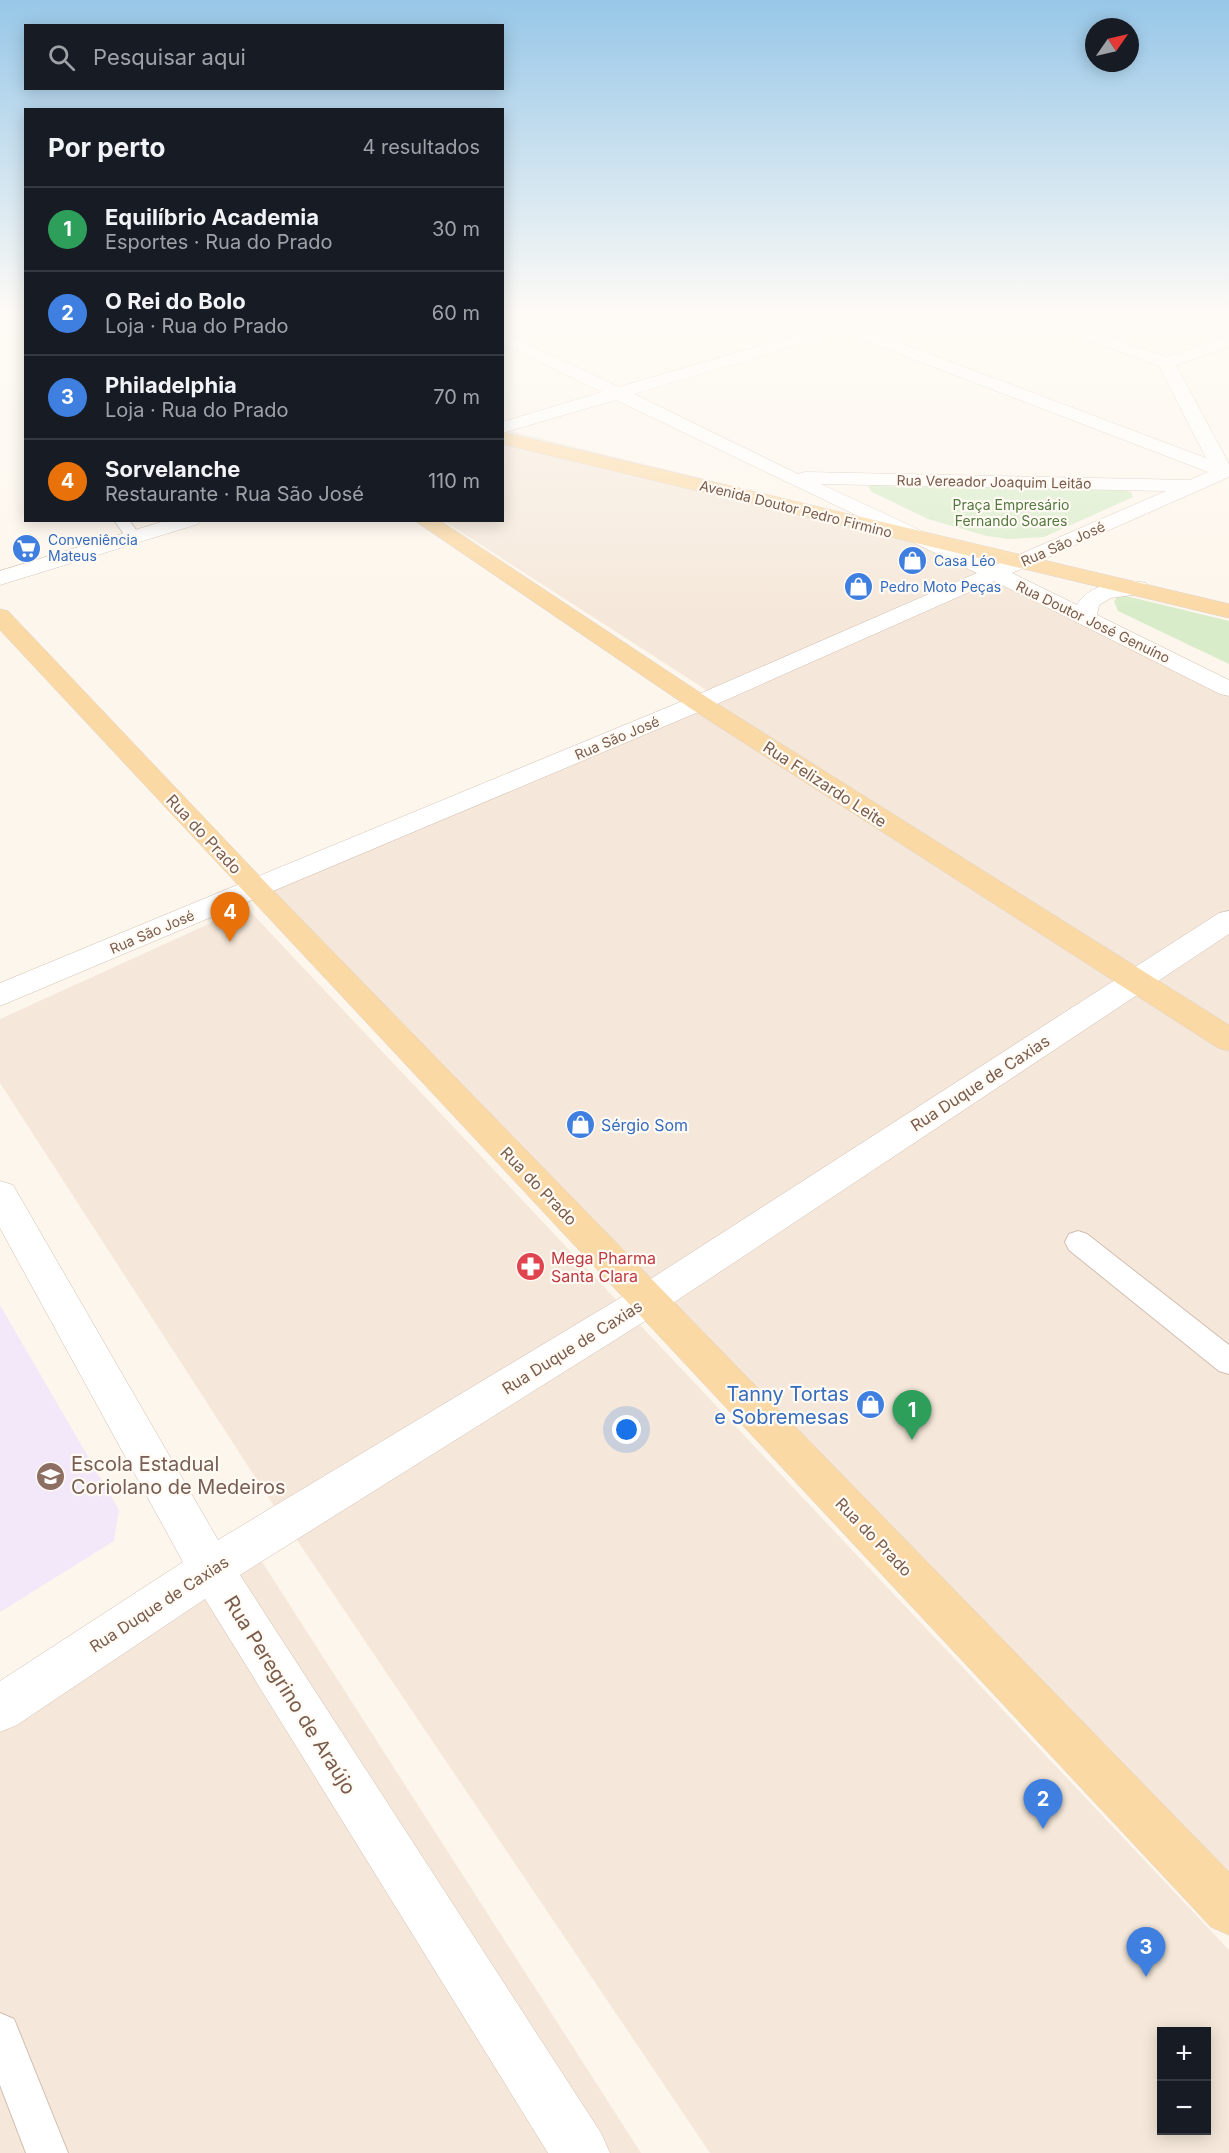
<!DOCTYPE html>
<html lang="pt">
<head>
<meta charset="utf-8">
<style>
	body { margin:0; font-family:Inter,sans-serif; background:#242831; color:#f1f3f6 }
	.controls { position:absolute; right:18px; bottom:18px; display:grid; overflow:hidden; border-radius:0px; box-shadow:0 3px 15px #0003 }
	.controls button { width:54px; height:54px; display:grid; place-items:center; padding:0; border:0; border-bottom:2px solid #363941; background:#171b24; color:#f1f3f6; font:30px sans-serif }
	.compass { position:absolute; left:1085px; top:18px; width:54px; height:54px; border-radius:50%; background:#171b24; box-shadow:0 3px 15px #0003; rotate:56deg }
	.you { position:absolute; left:627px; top:1430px; width:21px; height:21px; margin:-15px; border:4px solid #fff; border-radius:50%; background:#1a73e8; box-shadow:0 0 0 9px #1a73e833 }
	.badge { display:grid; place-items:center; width:39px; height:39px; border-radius:50%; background:#d93025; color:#fff; font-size:20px; font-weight:700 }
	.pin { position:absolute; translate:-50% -50px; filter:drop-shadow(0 2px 3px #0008) }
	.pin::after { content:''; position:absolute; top:32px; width:21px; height:18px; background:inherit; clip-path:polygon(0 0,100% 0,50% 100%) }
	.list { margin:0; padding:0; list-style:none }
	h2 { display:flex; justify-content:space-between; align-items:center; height:78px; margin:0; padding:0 24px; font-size:26px }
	h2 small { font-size:20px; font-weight:400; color:#9ea1a6 }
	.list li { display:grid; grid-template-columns:39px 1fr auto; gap:18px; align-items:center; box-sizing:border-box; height:84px; padding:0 24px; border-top:2px solid #363941 }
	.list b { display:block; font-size:22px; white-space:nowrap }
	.list p { margin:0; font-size:20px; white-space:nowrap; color:#9ea1a6 }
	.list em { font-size:20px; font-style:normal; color:#9ea1a6 }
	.icon { flex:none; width:33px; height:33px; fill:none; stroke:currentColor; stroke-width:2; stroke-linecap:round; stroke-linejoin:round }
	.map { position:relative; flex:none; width:1229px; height:2153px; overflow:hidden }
	.search { position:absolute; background:#171b24; box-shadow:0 3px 15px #0003; left:24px; top:24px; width:480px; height:66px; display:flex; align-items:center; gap:15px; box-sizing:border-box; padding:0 21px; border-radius:0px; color:#9ea1a6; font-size:22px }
	.panel { position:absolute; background:#171b24; box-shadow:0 3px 15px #0003; left:24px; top:108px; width:480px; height:414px; border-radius:0px }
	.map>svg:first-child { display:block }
	.residential { fill:#f5e8da; fill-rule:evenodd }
	.education { fill:#f3e8fa }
	.green { fill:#d8ecc9 }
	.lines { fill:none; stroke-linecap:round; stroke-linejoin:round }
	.lane-casing { stroke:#d1beb0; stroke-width:2 }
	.street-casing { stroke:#d1beb0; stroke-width:1 }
	.primary-casing { stroke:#dad1cd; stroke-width:1 }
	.lane { fill:#fff; fill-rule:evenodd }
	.street { fill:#fff; fill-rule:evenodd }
	.primary { fill:#fbd9a5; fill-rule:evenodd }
	.labels { text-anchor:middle; stroke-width:4.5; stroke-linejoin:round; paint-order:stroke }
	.far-street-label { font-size:14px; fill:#7a5c4d; stroke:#fffaf3 }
	.far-park-label { font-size:14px; fill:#537a41; stroke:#fffaf3 }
	.far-shop-label { font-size:14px; fill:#366cbe; stroke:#fffaf3; text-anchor:start }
	.street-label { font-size:16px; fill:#7a5c4d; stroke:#fffaf3 }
	.shop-label { font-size:16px; fill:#366cbe; stroke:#fffaf3; text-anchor:start }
	.health-label { font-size:16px; fill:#be3a42; stroke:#fffaf3; text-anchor:start }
	.near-shop-label { font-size:20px; fill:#366cbe; stroke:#fffaf3; text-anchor:end }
	.near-education-label { font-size:20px; fill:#785e54; stroke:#fffaf3; text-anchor:start }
	.near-street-label { font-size:20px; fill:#7a5c4d; stroke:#fffaf3 }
</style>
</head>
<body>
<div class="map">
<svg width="1229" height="2153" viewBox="0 0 1229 2153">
	<rect width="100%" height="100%" fill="#fdf6ec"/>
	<path class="residential" d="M503 429 923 533 1229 682V1902L256 889 711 693 444 521 502 520Z
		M246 907 1229 1950V2153H710L270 1500 0 1083V1019ZM1162 2032H1206V2130H1162Z
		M257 1554 641 2153H0V1720Z"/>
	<path class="education" d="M0 1305 119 1510 114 1541 0 1612Z"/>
	<path class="green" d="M876 483 1123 490 1131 492 1133 497 1044 537 1008 539 987 536 928 519 872 492 868 487Z
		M1126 596 1229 621V664L1118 611 1114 601 1118 597Z"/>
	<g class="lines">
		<defs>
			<path id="lane" d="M26 312V319L0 322V314Z
				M114 520H129L141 537 138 540H128Z
				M1078 1231 1087 1234 1229 1345V1374L1219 1371 1069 1250 1065 1242 1069 1234Z
				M0 2013 14 2019 68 2153H26L0 2085Z"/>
			<path id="street" d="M797 312H820L843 321 872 312H898L896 315 858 327 1206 458 1159 366 1018 315 1016 312H1040L1166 357 1229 336V347L1176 365 1229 464V477L1012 573 1077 605C1088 584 1124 578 1146 583L1149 588 1146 593 1111 598 1099 605 1097 615 1229 680V696L1220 694 994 581 708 708 0 1006V983L690 698 977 573 616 400 502 433V422L602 392 502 344V332L619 387 827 326 799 315ZM842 332 1208 472 1190 480 805 472 798 474 634 394ZM821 484 1166 491 995 565Z
				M168 520H201L198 524 0 585V571Z
				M1229 911V934L661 1311 240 1575 601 2133 610 2153H548L205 1599 17 1725 0 1732V1681L183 1562 0 1228V1181L13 1185 218 1540 635 1289 1219 913Z"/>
			<path id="primary" d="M502 432 1229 604V618L502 444Z
				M414 520H439L708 698 1229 1025V1051L1218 1048 690 708Z
				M0 609 8 611 266 883 1229 1872V1935L1211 1927 0 630Z"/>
		</defs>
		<use href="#lane" class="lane-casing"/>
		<use href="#street" class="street-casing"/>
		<use href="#primary" class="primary-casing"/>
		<use href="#lane" class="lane"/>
		<use href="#street" class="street"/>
		<use href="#primary" class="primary"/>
	</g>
	<linearGradient id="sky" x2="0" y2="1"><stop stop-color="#97c7e8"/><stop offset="0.51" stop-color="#fefbf6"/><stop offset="1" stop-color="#fefbf6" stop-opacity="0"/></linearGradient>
	<rect width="1229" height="614" fill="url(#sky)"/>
	<defs>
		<symbol id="supermarket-disc" viewBox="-11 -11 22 22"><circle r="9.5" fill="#3f7fe0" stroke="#fffaf3"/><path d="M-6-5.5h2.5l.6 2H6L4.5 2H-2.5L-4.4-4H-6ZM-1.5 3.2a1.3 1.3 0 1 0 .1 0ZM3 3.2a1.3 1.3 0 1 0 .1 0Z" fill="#fff"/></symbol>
		<symbol id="shop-disc" viewBox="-11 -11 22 22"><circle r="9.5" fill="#3f7fe0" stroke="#fffaf3"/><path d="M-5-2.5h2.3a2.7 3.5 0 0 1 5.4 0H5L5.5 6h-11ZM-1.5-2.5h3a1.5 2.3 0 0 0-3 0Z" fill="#fff"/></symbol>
		<symbol id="pharmacy-disc" viewBox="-11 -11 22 22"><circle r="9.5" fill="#e0444e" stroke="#fffaf3"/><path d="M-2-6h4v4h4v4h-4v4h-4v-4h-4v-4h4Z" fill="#fff"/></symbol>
		<symbol id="school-disc" viewBox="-11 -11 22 22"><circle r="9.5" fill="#8d6e63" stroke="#fffaf3"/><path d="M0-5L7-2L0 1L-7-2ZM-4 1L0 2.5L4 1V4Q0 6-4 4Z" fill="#fff"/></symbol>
	</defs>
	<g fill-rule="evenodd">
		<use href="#supermarket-disc" x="10" y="532" width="33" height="33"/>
		<use href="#shop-disc" x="896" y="544" width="33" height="33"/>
		<use href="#shop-disc" x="842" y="570" width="33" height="33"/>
		<use href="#shop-disc" x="564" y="1108" width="33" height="33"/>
		<use href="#pharmacy-disc" x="514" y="1250" width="33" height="33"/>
		<use href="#shop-disc" x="854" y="1388" width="33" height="33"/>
		<use href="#school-disc" x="34" y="1460" width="33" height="33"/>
	</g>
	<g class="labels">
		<g class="far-street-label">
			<text transform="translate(994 482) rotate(1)" y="5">Rua Vereador Joaquim Leitão</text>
			<text transform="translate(796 509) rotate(14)" y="5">Avenida Doutor Pedro Firmino</text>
			<text transform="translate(1063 544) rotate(-24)" y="5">Rua São José</text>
			<text transform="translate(1093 622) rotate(26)" y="5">Rua Doutor José Genuíno</text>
			<text transform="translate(617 738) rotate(-23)" y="5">Rua São José</text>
			<text transform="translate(152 932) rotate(-23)" y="5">Rua São José</text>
		</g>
		<g class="far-park-label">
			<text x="1011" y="510">Praça Empresário<tspan x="1011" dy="16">Fernando Soares</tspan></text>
		</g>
		<g class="far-shop-label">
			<text x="48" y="545">Conveniência<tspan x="48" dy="16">Mateus</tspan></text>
			<text x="934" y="566">Casa Léo</text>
			<text x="880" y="592">Pedro Moto Peças</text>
		</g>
		<g class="street-label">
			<text transform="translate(825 784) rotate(33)" y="6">Rua Felizardo Leite</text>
			<text transform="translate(204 834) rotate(47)" y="6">Rua do Prado</text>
			<text transform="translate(980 1083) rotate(-33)" y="6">Rua Duque de Caxias</text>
			<text transform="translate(539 1186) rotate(46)" y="6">Rua do Prado</text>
			<text transform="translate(572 1347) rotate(-32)" y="6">Rua Duque de Caxias</text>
			<text transform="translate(874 1537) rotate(46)" y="6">Rua do Prado</text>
			<text transform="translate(159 1604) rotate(-33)" y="6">Rua Duque de Caxias</text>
		</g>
		<g class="shop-label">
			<text x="601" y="1131">Sérgio Som</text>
		</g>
		<g class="health-label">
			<text x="551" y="1264">Mega Pharma<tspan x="551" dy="18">Santa Clara</tspan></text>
		</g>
		<g class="near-shop-label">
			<text x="849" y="1401">Tanny Tortas<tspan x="849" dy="23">e Sobremesas</tspan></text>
		</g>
		<g class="near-education-label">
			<text x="71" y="1471">Escola Estadual<tspan x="71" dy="23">Coriolano de Medeiros</tspan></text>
		</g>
		<g class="near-street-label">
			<text transform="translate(290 1695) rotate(58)" y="7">Rua Peregrino de Araújo</text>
		</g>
	</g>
</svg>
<div class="controls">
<button>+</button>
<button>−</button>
</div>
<svg class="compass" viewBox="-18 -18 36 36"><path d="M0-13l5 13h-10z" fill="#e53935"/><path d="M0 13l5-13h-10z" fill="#9ea1a6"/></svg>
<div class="you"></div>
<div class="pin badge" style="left:912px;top:1440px;background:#2e9e5b">1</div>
<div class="pin badge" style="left:1043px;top:1829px;background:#3f7fe0">2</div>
<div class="pin badge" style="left:1146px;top:1977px;background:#3f7fe0">3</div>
<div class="pin badge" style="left:230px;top:942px;background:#e8710a">4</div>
<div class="search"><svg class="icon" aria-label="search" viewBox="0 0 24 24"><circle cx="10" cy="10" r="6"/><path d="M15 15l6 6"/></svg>Pesquisar aqui</div>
<section class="panel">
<h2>Por perto<small>4 resultados</small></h2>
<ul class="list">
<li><span class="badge" style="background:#2e9e5b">1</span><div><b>Equilíbrio Academia</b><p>Esportes · Rua do Prado</p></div><em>30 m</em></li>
<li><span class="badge" style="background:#3f7fe0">2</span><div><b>O Rei do Bolo</b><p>Loja · Rua do Prado</p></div><em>60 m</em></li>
<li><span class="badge" style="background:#3f7fe0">3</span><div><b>Philadelphia</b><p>Loja · Rua do Prado</p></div><em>70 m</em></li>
<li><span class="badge" style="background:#e8710a">4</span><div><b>Sorvelanche</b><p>Restaurante · Rua São José</p></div><em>110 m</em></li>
</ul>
</section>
</div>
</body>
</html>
